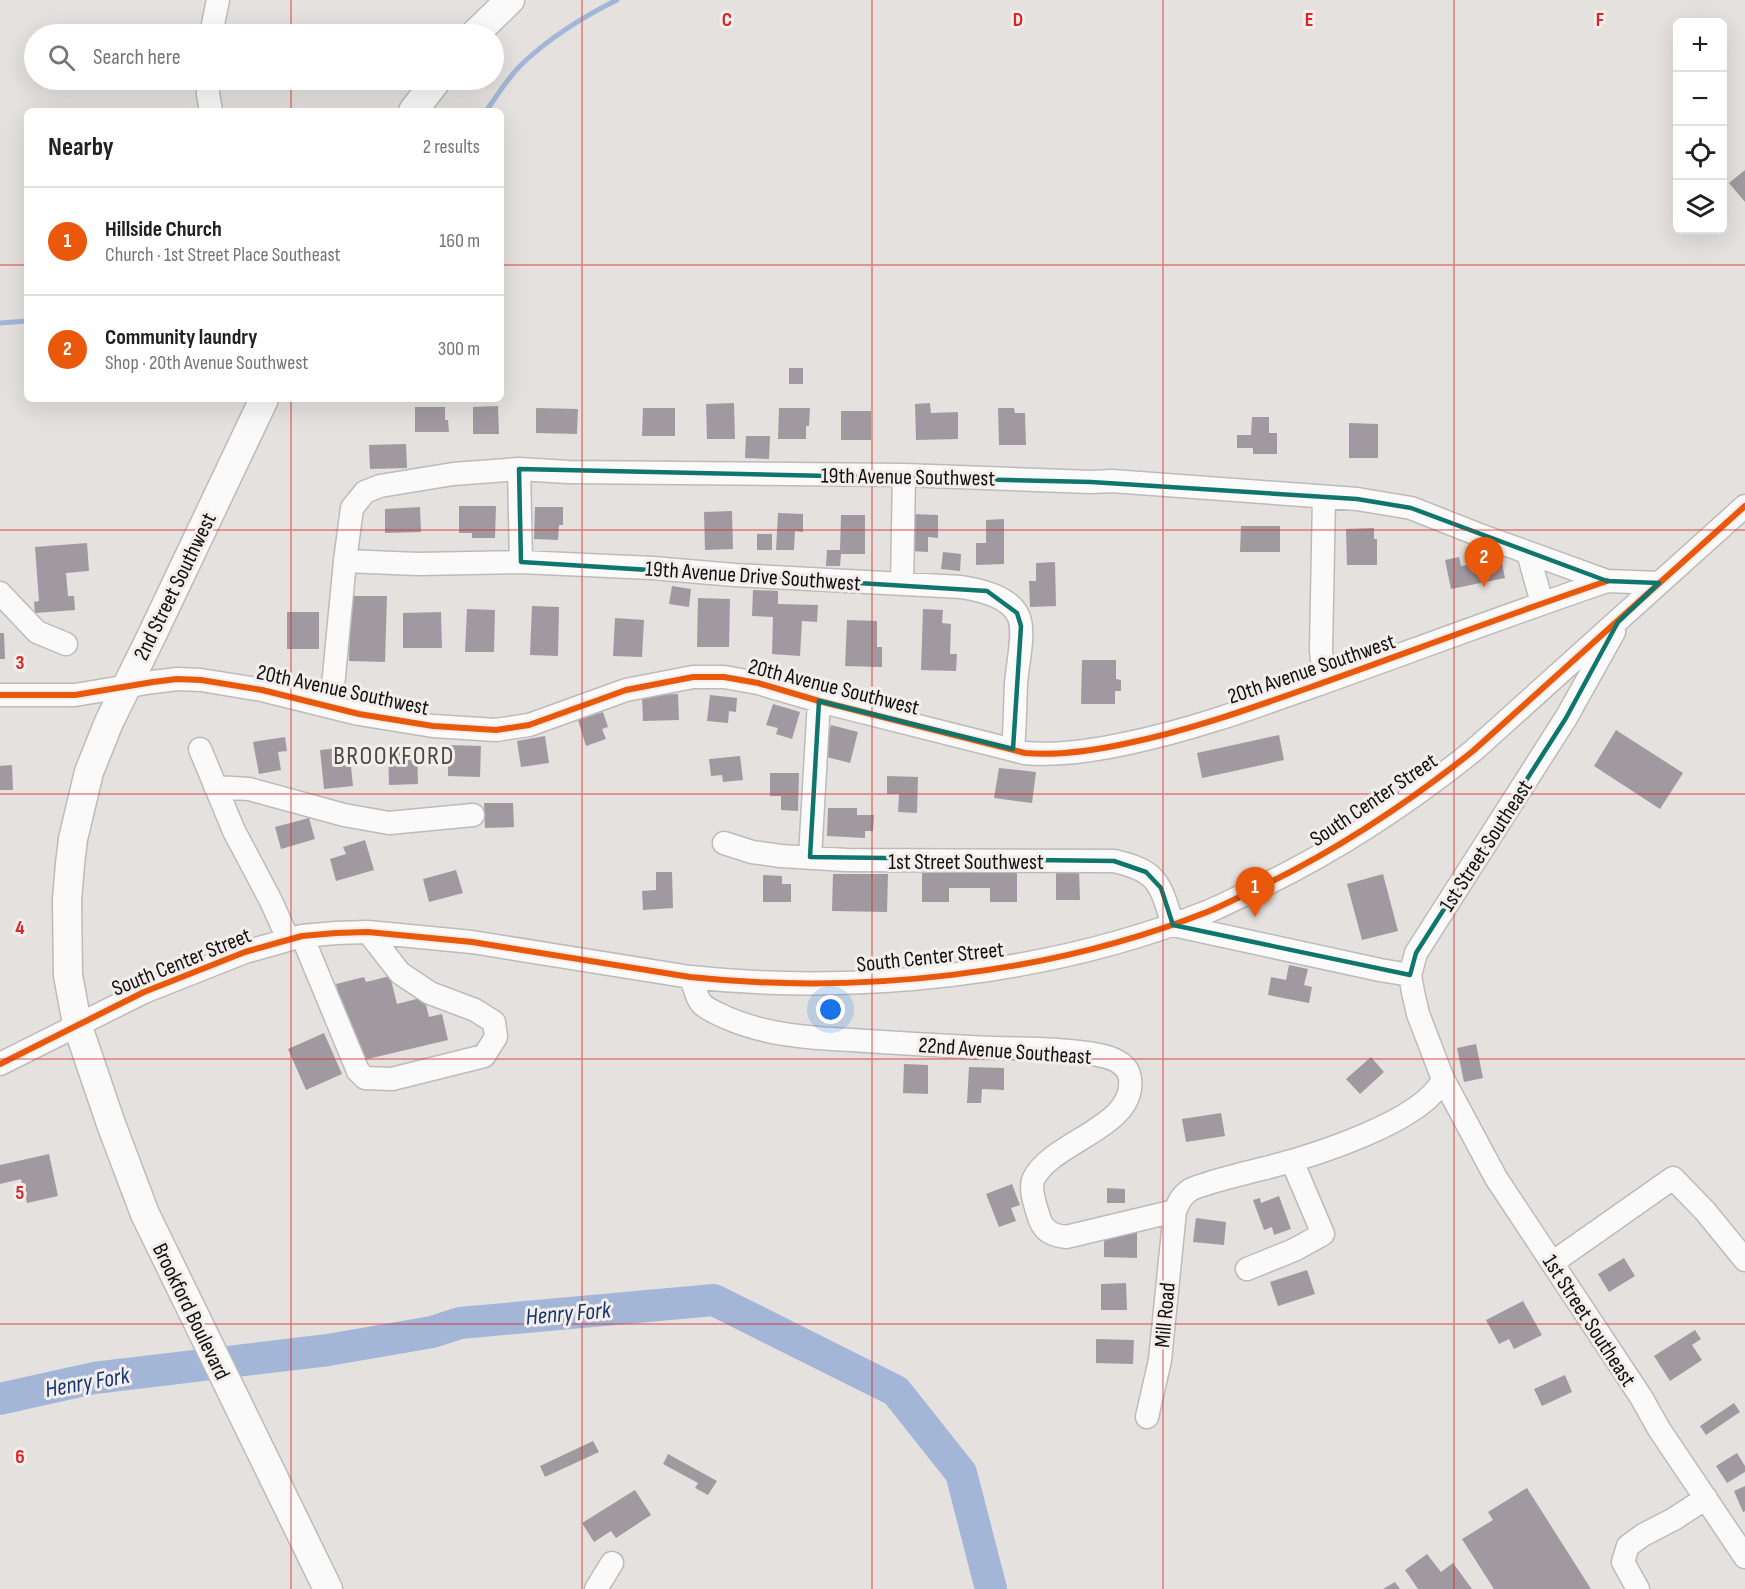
<!DOCTYPE html>
<html lang="en">
<head>
<meta charset="utf-8">
<style>
	body { margin:0; font-family:"Sofia Sans Condensed",sans-serif; background:#f2f2f2; color:#202124 }
	.controls { position:absolute; right:18px; top:18px; display:grid; overflow:hidden; border-radius:9px; box-shadow:0 6px 24px #0002 }
	.controls button { width:54px; height:54px; display:grid; place-items:center; padding:0; border:0; border-bottom:2px solid #e0e0e0; background:#fff; color:#202124; font:30px sans-serif }
	.you { position:absolute; left:831px; top:1010px; width:21px; height:21px; margin:-15px; border:4px solid #fff; border-radius:50%; background:#1a73e8; box-shadow:0 0 0 9px #1a73e833 }
	.badge { display:grid; place-items:center; width:39px; height:39px; border-radius:50%; background:#ea580c; color:#fff; font-size:20px; font-weight:700 }
	.pin { position:absolute; translate:-50% -50px; filter:drop-shadow(0 2px 3px #0008) }
	.pin::after { content:''; position:absolute; top:32px; width:21px; height:18px; background:inherit; clip-path:polygon(0 0,100% 0,50% 100%) }
	.list { margin:0; padding:0; list-style:none }
	h2 { display:flex; justify-content:space-between; align-items:center; height:78px; margin:0; padding:0 24px; font-size:26px }
	h2 small { font-size:20px; font-weight:400; color:#757577 }
	.list li { display:grid; grid-template-columns:39px 1fr auto; gap:18px; align-items:center; box-sizing:border-box; height:108px; padding:0 24px; border-top:2px solid #e0e0e0 }
	.list b { display:block; font-size:22px; white-space:nowrap }
	.list p { margin:0; font-size:20px; white-space:nowrap; color:#757577 }
	.list em { font-size:20px; font-style:normal; color:#757577 }
	.icon { flex:none; width:33px; height:33px; fill:none; stroke:currentColor; stroke-width:2; stroke-linecap:round; stroke-linejoin:round }
	.map { position:relative; flex:none; width:1745px; height:1589px; overflow:hidden }
	.search { position:absolute; background:#fff; box-shadow:0 6px 24px #0002; left:24px; top:24px; width:480px; height:66px; display:flex; align-items:center; gap:15px; box-sizing:border-box; padding:0 21px; border-radius:33px; color:#757577; font-size:22px }
	.panel { position:absolute; background:#fff; box-shadow:0 6px 24px #0002; left:24px; top:108px; width:480px; height:294px; border-radius:9px }
	.map>svg:first-child { display:block }
	.lines { fill:none; stroke-linecap:round; stroke-linejoin:round }
	.stream { stroke:#a3b6d7; stroke-width:5 }
	.river { stroke:#a3b6d7; stroke-width:32 }
	.building { fill:#a199a0 }
	.minor-casing { stroke:#bdbbba; stroke-width:25 }
	.major-casing { stroke:#bdbbba; stroke-width:31 }
	.minor { stroke:#fbfafa; stroke-width:22 }
	.major { stroke:#fbfafa; stroke-width:28 }
	.cycleway-casing { stroke:#f3eeec; stroke-width:10 }
	.cycleway { stroke:#e8590c; stroke-width:6 }
	.marked { fill:none; stroke:#0f766e; stroke-width:4.5; stroke-linejoin:round }
	.grid { fill:none; stroke:#d62828; stroke-width:1.5; stroke-opacity:0.55 }
	.labels { text-anchor:middle; stroke-width:6; stroke-linejoin:round; paint-order:stroke }
	.street-label { font-size:22px; fill:#12100f; stroke:#f3eeec }
	.water-label { font-size:24px; font-style:italic; fill:#163670; stroke:#f3eeec }
	.quarter-label { font-size:26px; letter-spacing:1.5px; fill:#4b4845; stroke:#f3eeec }
	.grid-label { font-size:20px; text-anchor:middle; font-weight:bold; fill:#d62828; stroke:#f3eeec; stroke-width:6; stroke-linejoin:round; paint-order:stroke }
</style>
</head>
<body>
<div class="map">
<svg width="1745" height="1589" viewBox="0 0 1745 1589">
	<rect width="100%" height="100%" fill="#e4e1df"/>
	<g class="lines">
		<path class="stream" d="M486 111C497 96 507 79 520 66 546 40 584 16 617 0
			M0 323 27 321"/>
		<path class="river" d="M0 1399 94 1378 328 1350 432 1332 460 1323 714 1300 896 1391 961 1473 991 1589"/>
	</g>
	<path class="building" d="M1745 170V202L1729 183Z
		M789 368H803V384H789Z
		M734 403 735 439H707L706 404Z
		M930 403 931 413 958 412V439L916 440 915 404Z
		M498 406 499 434H473V407Z
		M415 407H445V420H448L449 432H415Z
		M536 408 578 409 577 434 536 433Z
		M643 408H675V436H642Z
		M779 408H810L809 426H806V439H778Z
		M998 408H1014L1015 413H1025L1026 445H999Z
		M841 411H871V440H841Z
		M1252 417H1269V433H1277V454H1253V448H1237V435H1251Z
		M1349 423 1378 424V458H1349Z
		M746 436H770L769 459 745 458Z
		M406 444 407 468 370 469 369 445Z
		M459 506H496L495 538H472V533H459Z
		M420 507 421 532 385 533V509Z
		M535 507H563V525H559L558 540 534 539Z
		M732 511 733 549 705 550 704 512Z
		M778 513 803 514V532L795 531 794 550H776Z
		M911 514 938 515V538L928 537V552L911 551Z
		M841 515H865V554H841L840 566H826L827 550H840Z
		M1004 519V564L976 565V543H986V520Z
		M1241 526H1280V552H1240Z
		M1374 528V539H1377V565H1347L1346 529Z
		M757 534H772V550H757Z
		M87 543 89 571 66 573 68 596H74L75 610 35 613 34 602 39 601 35 547Z
		M943 552 961 554 960 571 941 569Z
		M1459 557 1461 566 1501 558 1505 578 1451 589 1445 560Z
		M1055 562 1056 606 1030 607 1029 581H1036V563Z
		M672 586 691 589 689 607 669 604Z
		M753 590 778 591V604L818 605 817 622 802 621 800 656 772 654 773 617 752 616Z
		M345 596H387L385 662 349 661 350 620Z
		M698 598 730 599 729 647H697Z
		M532 606 559 607 558 656 530 655Z
		M467 609 495 610 494 652H465Z
		M923 609 943 610 942 623 951 624 950 654H957L956 671 921 670Z
		M287 612H319V649H287Z
		M441 612 442 648H403V613Z
		M615 618 644 620 642 657 613 656Z
		M847 620 877 621V647H882V667L845 666Z
		M0 633H4L5 659H0Z
		M1082 660H1116V679L1121 680V691H1115V704H1081Z
		M678 694 679 720 643 721 642 695Z
		M710 695 737 698 736 712 729 711 728 723 707 721Z
		M773 704 800 712 792 739 776 734 778 728 766 725Z
		M603 712 608 727 602 729 606 739 586 746 578 720Z
		M831 725 858 732 850 763 823 756Z
		M1616 730 1683 773 1660 809 1594 766Z
		M1279 735 1284 760 1202 778 1197 753Z
		M545 736 549 763 521 767 517 741Z
		M285 737 287 751 278 752 281 770 259 774 253 742Z
		M448 745 481 746 480 777 448 776Z
		M349 747 353 786 324 789 320 750Z
		M417 747 418 784 389 785 388 748Z
		M740 756 743 780 723 782 722 775 711 776 709 759Z
		M12 765 13 790H0V766Z
		M999 768 1036 772 1032 803 994 798Z
		M770 773H799L798 811 781 810V796H770Z
		M887 776 918 777 917 813 898 812 899 794H887Z
		M484 803H513L514 827 485 828Z
		M828 808H857V815H874L873 831H865V838L827 836Z
		M309 818 315 839 281 849 275 827Z
		M365 840 374 870 336 881 330 859 346 854 343 847Z
		M456 870 463 893 429 902 423 879Z
		M1056 870H1079L1080 900H1056Z
		M656 872H672L673 908 643 910 642 891 656 890Z
		M1017 872V902H990V888H949V902H922V873Z
		M833 874H888L887 912 832 911Z
		M1383 874 1398 931 1362 940 1347 884Z
		M763 875 782 876V884H791V902H763Z
		M1289 965 1308 969 1304 985 1312 987 1309 1003 1268 995 1271 977 1286 980Z
		M390 976 397 1004 424 997 429 1017 442 1014 448 1040 355 1062 336 984 364 977 366 982Z
		M324 1033 342 1074 306 1090 288 1049Z
		M1476 1044 1483 1078 1464 1082 1457 1048Z
		M1371 1057 1384 1072 1360 1094 1346 1079Z
		M904 1064 928 1065V1094L903 1093Z
		M969 1067 1004 1068V1090L982 1089 981 1103H967Z
		M1221 1113 1225 1136 1186 1142 1182 1119Z
		M49 1154 58 1196 27 1203 21 1179 0 1184V1165Z
		M1012 1184 1020 1205 1011 1208 1016 1221 999 1227 986 1194Z
		M1107 1188 1125 1189V1203H1107Z
		M1279 1196 1291 1229 1274 1235 1272 1227 1264 1230 1253 1200 1260 1198 1261 1203Z
		M1196 1218 1226 1222 1224 1245 1193 1242Z
		M1104 1233H1137V1258L1104 1257Z
		M1624 1258 1635 1276 1609 1292 1598 1274Z
		M1307 1270 1315 1294 1278 1306 1270 1282Z
		M1126 1283 1127 1310H1101V1284Z
		M1523 1301 1542 1335 1514 1349 1509 1339 1499 1344 1486 1320Z
		M1695 1330 1701 1339 1692 1345 1702 1360 1670 1381 1654 1356Z
		M1096 1339 1134 1340 1133 1364 1096 1363Z
		M1565 1375 1572 1392 1542 1406 1534 1389Z
		M1734 1403 1740 1412 1706 1435 1700 1426Z
		M593 1441 599 1452 545 1477 540 1466Z
		M1737 1453 1745 1466V1472L1727 1483 1716 1466Z
		M668 1454 717 1481 708 1495 695 1488 698 1483 663 1464Z
		M1745 1486V1511L1743 1512 1734 1491Z
		M1527 1488 1591 1589H1494L1462 1539 1493 1520 1488 1512Z
		M635 1490 651 1515 616 1538 611 1531 594 1542 582 1523Z
		M1427 1554 1441 1572 1453 1563 1472 1589H1418L1405 1570Z
		M1395 1582 1400 1589H1383Z"/>
	<g class="lines">
		<defs>
			<path id="minor" d="M211 34 218 0
				M208 80V94L211 111
				M519 469 521 562
				M1528 553 1542 603
				M345 561 418 564 521 562 652 568 735 575 961 587C980 590 1008 596 1018 615 1026 631 1017 665 1016 684 1015 705 1015 727 1013 749
				M902 584 904 475
				M0 593 37 632 66 644
				M1614 632 1566 718 1416 953 1410 975 1413 992 1418 1014 1443 1079 1496 1178 1641 1397 1659 1429 1745 1557
				M1324 682 1321 650 1324 497
				M0 695H75L153 682 177 679 201 680 262 690 359 714 433 726 496 730 529 725 626 690 693 677H724L758 683 819 701 1025 753C1058 756 1091 751 1124 744 1188 731 1249 709 1311 687 1409 652 1507 615 1607 581
				M331 707 345 561 352 508 365 492 380 486 453 474 519 469 568 472 904 475 1091 482 1112 481 1357 499 1411 508 1477 534 1607 581 1659 583
				M200 749 234 831 271 901 288 939
				M215 787 249 789 344 815 389 823 473 815
				M724 843 752 852 781 856 846 860 1114 861C1159 871 1160 884 1173 925L1380 970 1410 975
				M810 857 819 701
				M302 936 358 1071 365 1078 392 1079 484 1056 496 1037 494 1022 475 1010 430 993 400 973 368 932
				M690 977C695 986 696 999 703 1005 710 1011 719 1014 727 1018 766 1035 809 1038 851 1040 898 1043 945 1046 992 1048 1023 1049 1055 1048 1087 1053 1102 1055 1128 1059 1130 1079 1136 1127 1053 1141 1034 1178 1029 1188 1035 1204 1038 1214 1042 1230 1050 1235 1066 1237L1175 1211C1179 1202 1181 1196 1190 1190 1197 1186 1205 1185 1212 1182 1230 1177 1248 1172 1266 1168 1309 1157 1424 1122 1443 1079
				M0 1064 144 992 245 952 302 936 336 933 368 932 472 942 690 977C859 995 1048 975 1207 912 1222 906 1237 898 1252 891 1333 853 1403 807 1473 751L1745 506
				M1552 1263 1673 1178 1705 1211 1745 1260
				M1247 1269 1294 1250 1323 1234 1292 1161
				M1147 1417 1160 1360 1175 1211
				M596 1589 612 1563
				M1638 1589 1623 1562 1628 1546 1643 1535 1674 1519 1706 1498"/>
			<path id="major" d="M475 34 510 0
				M413 111 437 80
				M264 399 151 637 109 722 89 772 73 839 70 864 67 900 68 975 77 1024 111 1124 145 1214 328 1589"/>
		</defs>
		<use href="#minor" class="minor-casing"/>
		<use href="#major" class="major-casing"/>
		<use href="#minor" class="minor"/>
		<use href="#major" class="major"/>
		<defs>
			<path id="cycleway" d="M0 695H75L153 682 177 679 201 680 262 690 359 714 433 726 496 730 529 725 626 690 693 677H724L758 683 819 701 1025 753C1058 756 1091 751 1124 744 1188 731 1249 709 1311 687 1409 652 1507 615 1607 581
				M0 1064 144 992 245 952 302 936 336 933 368 932 472 942 690 977C859 995 1048 975 1207 912 1222 906 1237 898 1252 891 1333 853 1403 807 1473 751L1745 506"/>
		</defs>
		<use href="#cycleway" class="cycleway-casing"/>
		<use href="#cycleway" class="cycleway"/>
	</g>
	<path class="marked" d="M519 469 1091 482 1357 499 1411 508 1607 581 1659 583 1618 622 1566 718 1416 953 1410 975 1173 925 1161 888 1146 872 1114 861 810 857 819 701 1013 749 1021 626 1017 613 987 591 521 562Z"/>
	<path class="grid" d="M291 0V34M582 0V1589M872 0V1589M1163 0V1589M1454 0V1589M291 80V111M0 265H27M501 265H1745M291 399V1589M0 530H1745M0 794H1745M0 1059H1745M0 1324H1745"/>
	<g class="labels">
		<g class="street-label">
			<text transform="translate(908 476) rotate(1)" y="8">19th Avenue Southwest</text>
			<text transform="translate(753 575) rotate(4)" y="8">19th Avenue Drive Southwest</text>
			<text transform="translate(174 586) rotate(-64)" y="8">2nd Street Southwest</text>
			<text transform="translate(1311 668) rotate(-19)" y="8">20th Avenue Southwest</text>
			<text transform="translate(834 686) rotate(14)" y="8">20th Avenue Southwest</text>
			<text transform="translate(343 689) rotate(12)" y="8">20th Avenue Southwest</text>
			<text transform="translate(1373 799) rotate(-34)" y="8">South Center Street</text>
			<text transform="translate(1485 845) rotate(-57)" y="8">1st Street Southeast</text>
			<text x="966" y="869">1st Street Southwest</text>
			<text transform="translate(930 956) rotate(-6)" y="8">South Center Street</text>
			<text transform="translate(181 961) rotate(-22)" y="8">South Center Street</text>
			<text transform="translate(1005 1050) rotate(4)" y="8">22nd Avenue Southeast</text>
			<text transform="translate(192 1311) rotate(64)" y="8">Brookford Boulevard</text>
			<text transform="translate(1164 1315) rotate(-85)" y="8">Mill Road</text>
			<text transform="translate(1590 1320) rotate(57)" y="8">1st Street Southeast</text>
		</g>
		<g class="water-label">
			<text transform="translate(568 1313) rotate(-5)" y="8">Henry Fork</text>
			<text transform="translate(87 1382) rotate(-10)" y="8">Henry Fork</text>
		</g>
		<g class="quarter-label">
			<text x="394" y="764">BROOKFORD</text>
		</g>
	</g>
	<g class="grid-label">
		<text x="727" y="26">C</text>
		<text x="1018" y="26">D</text>
		<text x="1309" y="26">E</text>
		<text x="1600" y="26">F</text>
		<text x="20" y="669">3</text>
		<text x="20" y="934">4</text>
		<text x="20" y="1199">5</text>
		<text x="20" y="1463">6</text>
	</g>
</svg>
<div class="controls">
<button>+</button>
<button>−</button>
<button><svg class="icon" aria-label="locate" viewBox="0 0 24 24"><circle cx="12" cy="12" r="6"/><path d="M12 2v4M12 18v4M2 12h4M18 12h4"/></svg></button>
<button><svg class="icon" aria-label="layers" viewBox="0 0 24 24"><path d="M12 4l9 5-9 5-9-5zM3 14l9 5 9-5"/></svg></button>
</div>
<div class="you"></div>
<div class="pin badge" style="left:1255px;top:917px">1</div>
<div class="pin badge" style="left:1484px;top:587px">2</div>
<div class="search"><svg class="icon" aria-label="search" viewBox="0 0 24 24"><circle cx="10" cy="10" r="6"/><path d="M15 15l6 6"/></svg>Search here</div>
<section class="panel">
<h2>Nearby<small>2 results</small></h2>
<ul class="list">
<li><span class="badge">1</span><div><b>Hillside Church</b><p>Church · 1st Street Place Southeast</p></div><em>160 m</em></li>
<li><span class="badge">2</span><div><b>Community laundry</b><p>Shop · 20th Avenue Southwest</p></div><em>300 m</em></li>
</ul>
</section>
</div>
</body>
</html>
